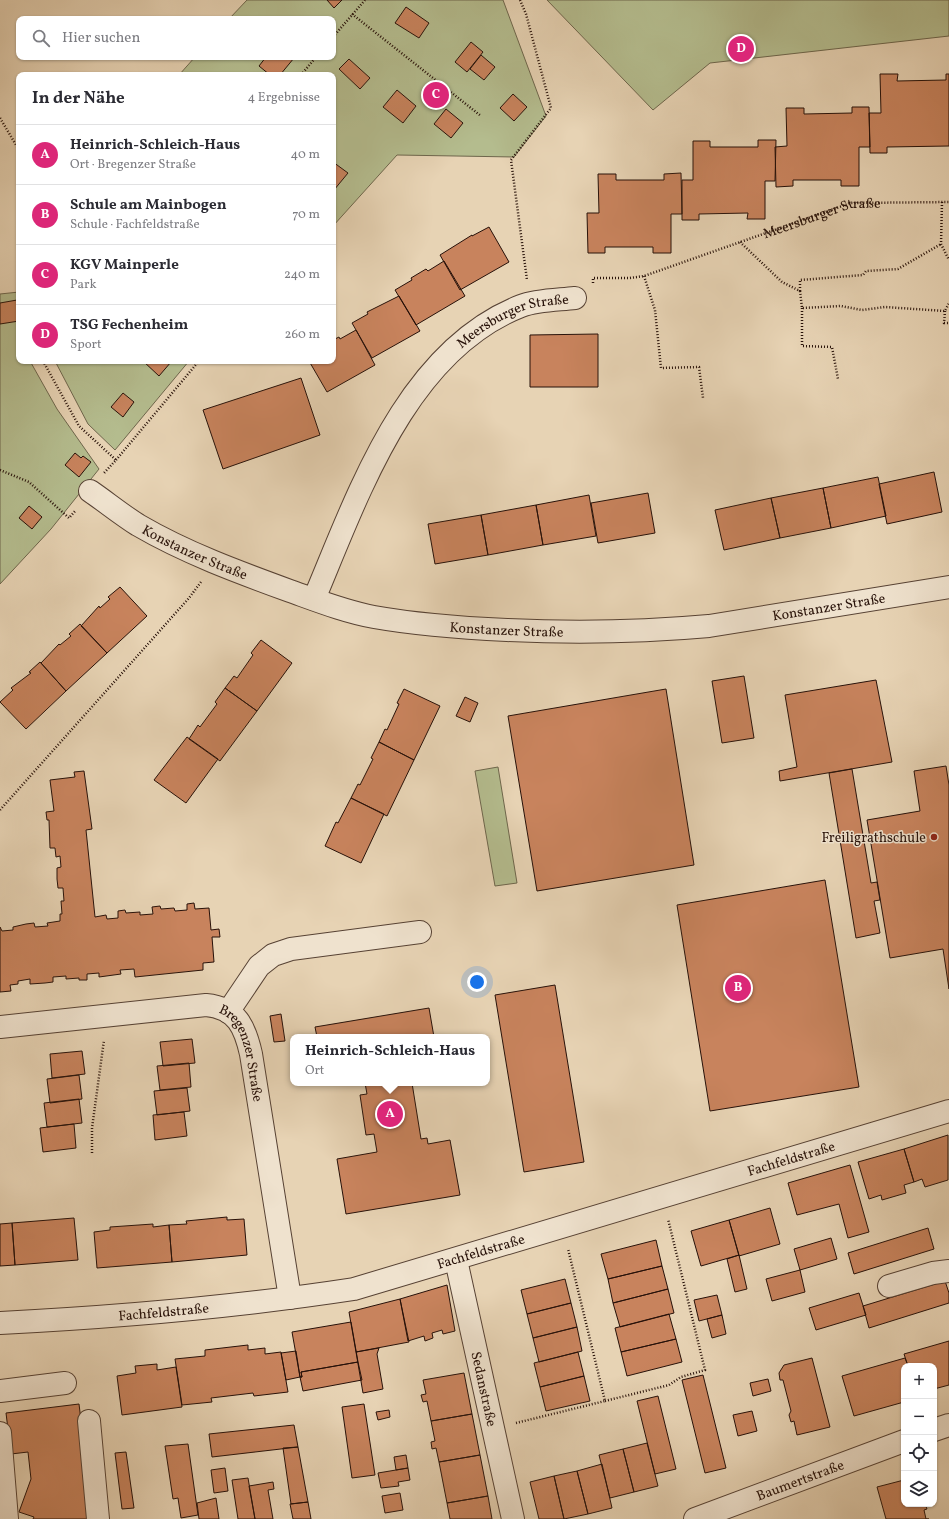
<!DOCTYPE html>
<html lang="de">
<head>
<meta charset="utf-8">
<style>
	body { margin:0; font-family:Vollkorn,serif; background:#f2f2f3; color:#2b2b33 }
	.controls { position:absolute; right:12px; bottom:12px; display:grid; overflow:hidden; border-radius:8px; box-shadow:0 1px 3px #0004 }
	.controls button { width:36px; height:36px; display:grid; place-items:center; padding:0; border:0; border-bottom:1px solid #e1e1e2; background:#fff; color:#2b2b33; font:20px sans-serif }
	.you { position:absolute; left:477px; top:982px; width:14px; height:14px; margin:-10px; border:3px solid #fff; border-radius:50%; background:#1a73e8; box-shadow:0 0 0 6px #1a73e833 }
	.badge { display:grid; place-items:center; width:26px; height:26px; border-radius:50%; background:#db2777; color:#fff; font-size:13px; font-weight:700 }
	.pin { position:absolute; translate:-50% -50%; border:2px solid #fff; box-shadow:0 1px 4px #0006 }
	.popup { position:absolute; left:290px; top:1034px; width:200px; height:52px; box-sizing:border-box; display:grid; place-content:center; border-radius:8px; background:#fff; filter:drop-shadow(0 1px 3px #0005); font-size:13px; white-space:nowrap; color:#7c7c81 }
	.popup b { font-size:15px; color:#2b2b33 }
	.popup::after { content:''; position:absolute; left:50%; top:100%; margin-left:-8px; border:8px solid transparent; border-top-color:#fff }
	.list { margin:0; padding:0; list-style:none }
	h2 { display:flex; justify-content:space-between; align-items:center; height:52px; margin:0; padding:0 16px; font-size:17px }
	h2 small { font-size:13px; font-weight:400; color:#7c7c81 }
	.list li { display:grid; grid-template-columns:26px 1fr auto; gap:12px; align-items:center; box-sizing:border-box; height:60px; padding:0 16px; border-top:1px solid #e1e1e2 }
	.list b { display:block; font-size:15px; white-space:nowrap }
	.list p { margin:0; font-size:13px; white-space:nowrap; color:#7c7c81 }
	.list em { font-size:13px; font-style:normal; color:#7c7c81 }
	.icon { flex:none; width:22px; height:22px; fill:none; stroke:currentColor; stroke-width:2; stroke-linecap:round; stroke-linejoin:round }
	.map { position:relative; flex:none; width:949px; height:1519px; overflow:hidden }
	.search { position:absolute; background:#fff; box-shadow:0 1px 3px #0004; left:16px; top:16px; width:320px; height:44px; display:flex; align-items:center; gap:10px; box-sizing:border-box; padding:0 14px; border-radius:8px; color:#7c7c81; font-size:15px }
	.panel { position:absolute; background:#fff; box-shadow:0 1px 3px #0004; left:16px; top:72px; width:320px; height:292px; border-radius:8px }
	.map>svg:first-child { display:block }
	.green { fill:#b4bc8e; stroke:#6e664c }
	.building { fill:#c8835d; stroke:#271109 }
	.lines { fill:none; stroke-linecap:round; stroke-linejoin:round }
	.minor-casing { stroke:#574234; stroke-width:24 }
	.path { stroke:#271109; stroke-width:2.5; stroke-dasharray:1 2; stroke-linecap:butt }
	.minor { stroke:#efe2ce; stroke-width:22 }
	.poi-dot { fill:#8f2418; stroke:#efe2ce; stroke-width:1.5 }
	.labels { text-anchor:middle; stroke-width:3; stroke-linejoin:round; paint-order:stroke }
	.street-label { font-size:14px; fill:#271109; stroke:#efe2ce }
	.poi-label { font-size:14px; fill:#271109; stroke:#efe2ce; text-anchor:end }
</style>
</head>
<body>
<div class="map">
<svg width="949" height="1519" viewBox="0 0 949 1519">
	<rect width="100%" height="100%" fill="#e7d3b4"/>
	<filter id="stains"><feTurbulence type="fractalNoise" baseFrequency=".005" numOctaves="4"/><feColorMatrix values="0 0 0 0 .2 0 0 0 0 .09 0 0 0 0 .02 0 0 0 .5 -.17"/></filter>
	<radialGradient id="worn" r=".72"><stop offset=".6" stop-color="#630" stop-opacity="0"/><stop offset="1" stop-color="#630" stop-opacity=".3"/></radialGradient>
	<path class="green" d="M247 0H503L546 116 514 157 397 155 333 226V75H179L195 57H333V19H229Z
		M547 0H949V36L710 63 653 110Z
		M19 292V361H30L57 409 99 469 51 529 0 584V294Z
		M55 361H189L115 450 88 424Z
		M498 767 517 883 495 886 475 771Z"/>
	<path class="building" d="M327 0H342L334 8Z
		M406 7 429 23 419 38 395 23Z
		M471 42 483 52 467 72 455 62Z
		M481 55 495 67 484 80 470 69Z
		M266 57H293L294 58 280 75H270L259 66Z
		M349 59 370 78 360 89 339 69Z
		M880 74H898L897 81 946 80V74H949V146L887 147V153H870L869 113H881Z
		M397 90 416 106 403 123 383 107Z
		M513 94 527 107 514 121 500 108Z
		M852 107H869L870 147H859V186H841V180H793V186L776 187 775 147 787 146 786 108H804V114L852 113Z
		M446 109 463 123 451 138 434 124Z
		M758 140H776L775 181H765V219H747L748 213 699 214V220H682V180H693V141H710V147H758Z
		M333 162 348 173 334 190H333Z
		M681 173 682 214H671V253H653V247H605V253H588L587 213H599L598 174H616V180H664V174Z
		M489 227 509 262 460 290 440 255 472 235V236Z
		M444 261 465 296 416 325 395 290 412 280 411 278 426 269 428 271Z
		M399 296 420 331 372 358 352 323 368 314 367 312Z
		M17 300 19 321 0 324V303Z
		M356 330 375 365 327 392 309 361H333V340L339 337 340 339Z
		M598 334V387H530V335Z
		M143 361H169L171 362 159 376Z
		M301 378 320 435 223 469 203 410Z
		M123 393 134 402 123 417 111 407Z
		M75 453 81 458 83 456 91 462 79 477 65 465Z
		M934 472 942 512 887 524 879 484Z
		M878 477 886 516 831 528 823 488Z
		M823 488 831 528 780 538 771 498Z
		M648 493 655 533 598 543 591 503Z
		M589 495 596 536 543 545 536 505Z
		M771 498 780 538 724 550 715 510Z
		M536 505 543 545 488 555 481 515Z
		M29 506 42 517 32 529 19 518Z
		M481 515 488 555 435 564 428 524Z
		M120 587 147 616 107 653 81 626 99 606 100 608 110 599 108 597Z
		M80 624 107 653 66 691 41 663 59 644 60 645 71 636 69 634Z
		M261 640 292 663 257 711 225 688 234 676 237 678 253 655 251 653Z
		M40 662 66 691 26 729 0 702 13 690 11 688 31 673 29 672Z
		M744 676 754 738 722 743 712 681Z
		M876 680 892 762 780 781 779 771 797 767 785 695Z
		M225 688 257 711 220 761 189 739 198 725 200 727 217 704 215 702Z
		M404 689 440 706 414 760 379 742 385 729 387 730 399 704 397 703Z
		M666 689 694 865 537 891 508 716Z
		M465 697 478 703 470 722 456 716Z
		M187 737 218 759 186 803 154 780Z
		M379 742 414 760 387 816 351 798 358 784 360 785 373 759 371 758Z
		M946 766 949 785V989L943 949 890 958 867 820 920 811 914 771Z
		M852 769 871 883 877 882 880 900 874 901 880 933 856 938 829 773Z
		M84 771 92 829 86 830 95 917 106 915 107 919 118 918V911L125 910 126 913 140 912V915L153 914 152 907 160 906 161 909 174 908 175 911 187 910V904L194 903 195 909 209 908 211 930 219 929 220 937H212L214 962 203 963V970L135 977 134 969 120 970 121 974 99 977V973L87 974V980H79V978L66 979V976L53 977V982L45 983 30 984V979L18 981V984L10 985 11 991 0 992V927L2 931 13 930V927L26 924 34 923 35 927 48 926 47 923 60 921V914H62L61 901H64L63 888H58L57 879V868L61 867 60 856 56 857 55 848H50L49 820H47L46 812 54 811 50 780 75 777 74 772Z
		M351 798 384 814 361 863 325 846 336 822 338 823Z
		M825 880 859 1087 710 1111 677 905Z
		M555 985 584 1162 524 1172 495 995Z
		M429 1008 434 1037H317L315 1027Z
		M281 1014 285 1041 274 1042 270 1016Z
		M192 1039 195 1063 163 1066 160 1042Z
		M82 1051 85 1074 52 1078 50 1054Z
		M189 1063 191 1087 160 1090 157 1066Z
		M79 1075 82 1099 50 1103 47 1079Z
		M365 1083H412L421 1139 427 1138 428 1144 450 1140 460 1195 346 1214 337 1159 377 1152 374 1134 366 1135 360 1095 367 1094Z
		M187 1088 190 1111 157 1115 154 1091Z
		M79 1099 82 1123 47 1127 44 1103Z
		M184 1112 187 1136 155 1140 153 1115Z
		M74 1124 76 1148 43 1152 40 1128Z
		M948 1135V1180L925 1187 922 1179 914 1182 904 1149Z
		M904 1149 914 1182 904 1185 906 1193 882 1200 881 1195 869 1199 858 1162Z
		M850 1165 869 1232 848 1238 839 1204 797 1215 788 1183Z
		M770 1208 780 1244 739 1256 729 1220Z
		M227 1217V1220L244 1219 247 1255 172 1262 169 1225 187 1224 186 1221Z
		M74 1218 78 1260 15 1265 12 1223Z
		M729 1220 739 1255 701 1266 691 1231Z
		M12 1223 15 1265 0 1266V1224Z
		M153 1224V1227L169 1225 172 1262 97 1268 94 1232 110 1230V1227Z
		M928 1228 934 1249 854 1274 848 1253Z
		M831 1238 837 1259 800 1270 794 1249Z
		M656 1240 662 1266 608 1279 601 1254Z
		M739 1255 747 1289 735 1292 727 1259Z
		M662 1266 668 1289 613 1303 608 1279Z
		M800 1270 805 1292 772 1301 766 1279Z
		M565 1279 571 1303 527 1314 521 1290Z
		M945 1281 949 1293V1303L869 1328 863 1306Z
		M447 1285 455 1331 443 1334 442 1330 432 1333 433 1338 425 1341 424 1336 408 1341 400 1299Z
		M668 1289 674 1313 620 1327 613 1303Z
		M859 1293 866 1315 816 1330 809 1308Z
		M717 1295 722 1315 699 1321 694 1300Z
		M400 1299 409 1342 356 1352 349 1312Z
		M571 1303 577 1327 533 1338 527 1314Z
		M669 1314 676 1339 621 1352 615 1328Z
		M722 1315 726 1334 712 1338 707 1319Z
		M351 1322 358 1362 301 1372 302 1377H300L292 1332Z
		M577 1327 582 1351 539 1362 533 1338Z
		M676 1339 682 1362 627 1376 621 1352Z
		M949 1341V1385L934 1389V1366H908L904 1354Z
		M248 1345V1350L265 1348V1354L281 1352 288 1392 254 1396 253 1393 211 1398 212 1402 182 1405 175 1359 205 1356V1350Z
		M379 1348 377 1354 383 1389 363 1393 356 1352Z
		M296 1351 300 1377 286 1380 281 1353Z
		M578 1352 584 1376 540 1387 534 1363Z
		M812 1358 830 1427 797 1435 794 1421 791 1422 789 1415 791 1411 783 1380H780L779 1373 784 1365Z
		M905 1358 908 1366H904V1402L854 1416 842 1376Z
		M358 1362 362 1380 303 1391 300 1377H302L301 1372Z
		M157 1364V1370L176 1367 182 1407 122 1415 117 1376 136 1373 135 1366Z
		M464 1373 472 1414 431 1421 427 1401 423 1402 421 1395 426 1394 423 1380Z
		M703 1375 726 1468 705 1473 682 1380Z
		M584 1376 590 1401 546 1411 540 1387Z
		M768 1379 771 1391 753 1396 750 1383Z
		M658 1396 676 1469 655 1474 637 1401Z
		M79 1404 93 1519H33L34 1517 19 1512 31 1479 28 1452 11 1454 6 1413Z
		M364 1404 375 1475 352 1478 342 1407Z
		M389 1410 390 1417 378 1420 376 1412Z
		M752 1411 757 1431 738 1436 733 1415Z
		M472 1414 480 1455 439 1462 436 1448 432 1449 431 1442 435 1441 431 1421Z
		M294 1425 298 1447 212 1457 209 1434Z
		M647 1443 658 1486 634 1492 623 1449Z
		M188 1444 198 1515 181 1518 178 1498 173 1499 165 1446Z
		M298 1447 308 1502 291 1504 283 1448Z
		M623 1449 634 1492 610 1498 599 1455Z
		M126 1452 134 1508 122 1509 115 1453Z
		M406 1455 408 1468 396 1470 394 1457Z
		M480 1455 488 1496 447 1503 439 1462Z
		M602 1464 612 1508 588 1514 577 1471Z
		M225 1468 228 1491 214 1493 211 1470Z
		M408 1468 410 1480 398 1482 399 1486 381 1488 378 1473Z
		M577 1471 588 1514 564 1519 554 1476Z
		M554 1476 564 1519H539L530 1482Z
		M248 1478 255 1519H238L232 1480Z
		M904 1480V1504H925L927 1509 924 1510 926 1519H929H886L877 1487Z
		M273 1482 274 1489 268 1490 273 1519H255L249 1486Z
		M400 1493 403 1510 385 1513 382 1496Z
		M488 1496 492 1519H450L447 1503Z
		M216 1498 219 1519H199L197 1503Z
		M308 1502 311 1519H293L290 1504Z"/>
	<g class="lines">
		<defs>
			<g id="minor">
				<path id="s2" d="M90 491C106 502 122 515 138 525 186 553 238 572 290 591 318 601 346 612 374 617 419 625 463 628 507 630 575 633 642 632 709 626L949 587"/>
				<path id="s3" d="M314 599C358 495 406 351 521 306 537 300 558 300 575 298"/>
				<path d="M228 1012 259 966 273 955 291 949 420 932"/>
				<path id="s4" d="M0 1027 206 1005C237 1008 245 1027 251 1054L290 1298"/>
				<path id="s5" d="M456 1260 513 1519"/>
				<path d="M889 1286 933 1273 949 1271"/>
				<path id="s6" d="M0 1323C118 1317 236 1307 354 1289L949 1111"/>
				<path d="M0 1391 65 1383"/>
				<path d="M89 1421 98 1519"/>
				<path d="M934 1430 949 1425"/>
				<path d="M0 1433 7 1519"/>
				<path id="s7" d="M695 1519 904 1441"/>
			</g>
		</defs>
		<use href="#minor" class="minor-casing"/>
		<g class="path">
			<path d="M520 0 526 14 551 108 511 160 527 280"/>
			<path d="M352 14 481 116"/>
			<path d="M333 37 365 0"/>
			<path d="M301 75 316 57"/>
			<path d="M0 118 19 150"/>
			<path d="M942 202 941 244 949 260"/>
			<path d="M740 242 782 282 800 291V280L863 275 866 271 898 269 941 244"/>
			<path d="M644 276 655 310 661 368 699 367 703 398"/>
			<path id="s1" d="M593 283V278H630L644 276 851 203 949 202"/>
			<path d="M800 291 802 308 841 306 862 310 885 307 945 311 949 303"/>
			<path d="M802 308V346L832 347 838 379"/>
			<path d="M945 311 944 323H949"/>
			<path d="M43 361 79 426 116 460 104 473"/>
			<path d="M116 460 199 361"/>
			<path d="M0 470 29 482 69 518 76 510"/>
			<path d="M0 810 189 598 201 582"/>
			<path d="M92 1153V1128L104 1040"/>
			<path d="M605 1401 669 1385 681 1377 705 1370 668 1219"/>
			<path d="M516 1423 605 1401 568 1249"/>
		</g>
		<use href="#minor" class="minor"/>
	</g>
	<circle class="poi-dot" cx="934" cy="837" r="4"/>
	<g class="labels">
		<g class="street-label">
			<text dy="5" stroke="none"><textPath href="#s1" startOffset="244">Meersburger Straße</textPath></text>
			<text dy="5" stroke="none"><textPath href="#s3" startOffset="356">Meersburger Straße</textPath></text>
			<text dy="5" stroke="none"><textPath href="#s2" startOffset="122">Konstanzer Straße</textPath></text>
			<text dy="5" stroke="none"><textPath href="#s2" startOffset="770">Konstanzer Straße</textPath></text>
			<text dy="5" stroke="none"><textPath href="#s2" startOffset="446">Konstanzer Straße</textPath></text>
			<text dy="5" stroke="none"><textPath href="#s4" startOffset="275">Bregenzer Straße</textPath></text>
			<text dy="5" stroke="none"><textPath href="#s6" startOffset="812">Fachfeldstraße</textPath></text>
			<text dy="5" stroke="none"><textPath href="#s6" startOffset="488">Fachfeldstraße</textPath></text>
			<text dy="5" stroke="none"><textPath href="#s6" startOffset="164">Fachfeldstraße</textPath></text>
			<text dy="5" stroke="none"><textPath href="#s5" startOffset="132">Sedanstraße</textPath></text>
			<text dy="5" stroke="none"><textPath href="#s7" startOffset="112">Baumertstraße</textPath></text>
		</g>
		<g class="poi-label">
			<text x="926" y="842">Freiligrathschule</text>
		</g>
	</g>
	<rect width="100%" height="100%" filter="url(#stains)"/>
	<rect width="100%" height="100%" fill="url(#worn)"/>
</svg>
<div class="controls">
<button>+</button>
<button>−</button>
<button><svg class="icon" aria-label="locate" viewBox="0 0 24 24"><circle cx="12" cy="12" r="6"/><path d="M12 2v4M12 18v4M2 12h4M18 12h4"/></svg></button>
<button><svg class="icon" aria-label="layers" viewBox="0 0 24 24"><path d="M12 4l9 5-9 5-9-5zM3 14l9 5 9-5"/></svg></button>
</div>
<div class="you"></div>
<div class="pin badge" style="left:390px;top:1114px">A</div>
<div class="popup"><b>Heinrich-Schleich-Haus</b>Ort</div>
<div class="pin badge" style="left:738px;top:988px">B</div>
<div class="pin badge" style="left:436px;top:95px">C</div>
<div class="pin badge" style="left:741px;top:49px">D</div>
<div class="search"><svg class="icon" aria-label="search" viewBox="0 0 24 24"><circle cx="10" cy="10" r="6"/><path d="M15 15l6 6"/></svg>Hier suchen</div>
<section class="panel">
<h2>In der Nähe<small>4 Ergebnisse</small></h2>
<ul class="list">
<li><span class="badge">A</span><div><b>Heinrich-Schleich-Haus</b><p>Ort · Bregenzer Straße</p></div><em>40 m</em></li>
<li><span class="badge">B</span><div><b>Schule am Mainbogen</b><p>Schule · Fachfeldstraße</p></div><em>70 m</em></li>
<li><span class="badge">C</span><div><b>KGV Mainperle</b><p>Park</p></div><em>240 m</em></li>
<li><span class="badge">D</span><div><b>TSG Fechenheim</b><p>Sport</p></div><em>260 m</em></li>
</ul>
</section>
</div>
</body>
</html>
